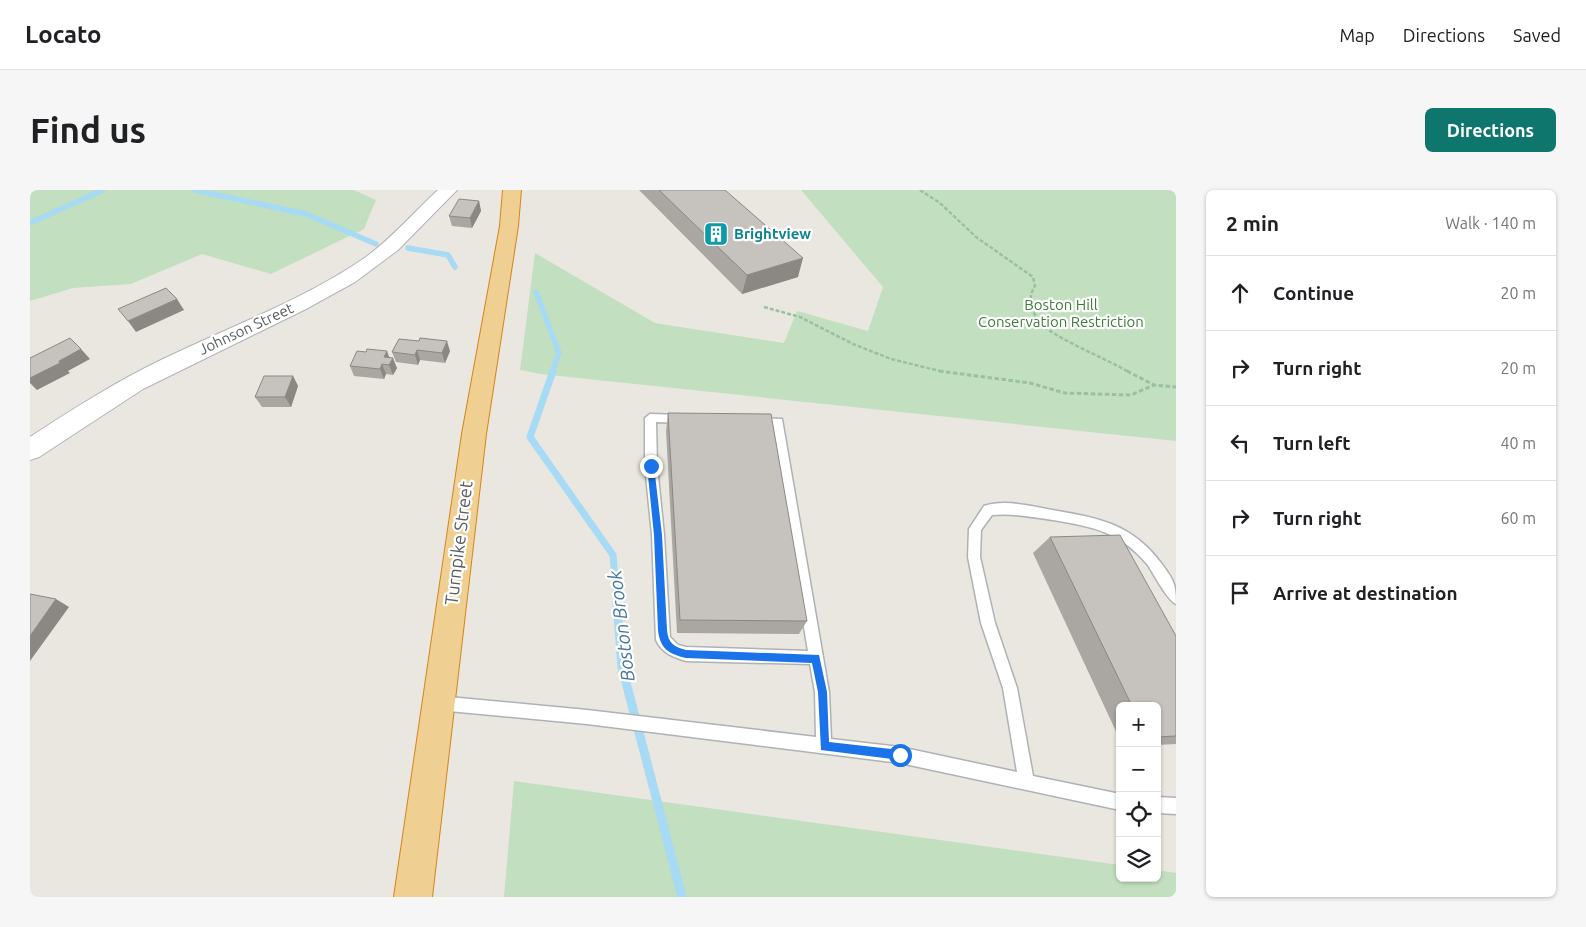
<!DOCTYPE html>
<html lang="en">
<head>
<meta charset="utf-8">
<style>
	body { margin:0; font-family:Ubuntu,sans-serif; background:#f6f6f6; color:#202124 }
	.controls { position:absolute; right:15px; bottom:15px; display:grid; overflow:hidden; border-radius:8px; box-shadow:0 1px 4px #0004 }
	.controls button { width:45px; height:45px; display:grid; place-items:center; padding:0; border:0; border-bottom:1px solid #e0e0e0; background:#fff; color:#202124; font:25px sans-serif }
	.stop { position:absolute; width:15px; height:15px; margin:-11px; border:4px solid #1a73e8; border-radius:50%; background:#fff }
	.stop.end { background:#1a73e8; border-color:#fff; box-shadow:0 1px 5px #0008 }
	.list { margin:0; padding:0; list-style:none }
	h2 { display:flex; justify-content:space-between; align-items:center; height:65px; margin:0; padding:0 20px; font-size:21px }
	h2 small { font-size:16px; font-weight:400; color:#757577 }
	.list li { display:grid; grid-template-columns:32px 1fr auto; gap:15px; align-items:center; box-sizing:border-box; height:75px; padding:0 20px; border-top:1px solid #e0e0e0 }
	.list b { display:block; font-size:19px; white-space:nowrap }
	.list em { font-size:16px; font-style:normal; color:#757577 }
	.icon { flex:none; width:28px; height:28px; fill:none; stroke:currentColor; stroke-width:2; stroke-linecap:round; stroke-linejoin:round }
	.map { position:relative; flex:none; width:1146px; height:707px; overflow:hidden; border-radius:8px }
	header { display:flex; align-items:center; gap:30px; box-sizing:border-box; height:70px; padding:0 25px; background:#fff; border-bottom:1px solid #e0e0e0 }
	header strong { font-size:24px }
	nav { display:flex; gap:28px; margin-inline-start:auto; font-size:18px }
	.intro { display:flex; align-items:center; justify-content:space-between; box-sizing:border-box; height:120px; padding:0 30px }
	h1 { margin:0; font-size:35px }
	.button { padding:12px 22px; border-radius:8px; background:#0f766e; color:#fff; font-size:18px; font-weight:700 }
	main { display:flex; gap:30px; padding:0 30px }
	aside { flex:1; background:#fff; border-radius:8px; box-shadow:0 1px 4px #0004 }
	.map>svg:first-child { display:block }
	.green { fill:#c2e0bf }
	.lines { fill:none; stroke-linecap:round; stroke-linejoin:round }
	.stream-far2 { stroke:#a6daf5; stroke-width:5.5 }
	.stream-far1 { stroke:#a6daf5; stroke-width:7 }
	.stream { stroke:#a6daf5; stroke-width:9 }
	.lane-casing { stroke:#aeb2b5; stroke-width:3 }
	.secondary-casing { stroke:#b0b4b7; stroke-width:2 }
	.highway-casing { stroke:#d28618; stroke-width:2 }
	.path-far1 { stroke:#9ac0a0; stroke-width:2.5; stroke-dasharray:4 2; stroke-linecap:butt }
	.path { stroke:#9ac0a0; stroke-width:3; stroke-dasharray:4.5 2.5; stroke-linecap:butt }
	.lane { fill:#fff; fill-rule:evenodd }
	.secondary { fill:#fff; fill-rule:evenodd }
	.highway { fill:#f0cf92; fill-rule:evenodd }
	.wall { fill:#aaa7a3 }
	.shaded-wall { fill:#8b8884 }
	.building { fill:#c6c2bd; stroke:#8b8884 }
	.route { fill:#1a73e8 }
	.labels { text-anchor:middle; stroke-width:4.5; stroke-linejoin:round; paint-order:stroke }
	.far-culture-label { font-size:15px; font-weight:bold; fill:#0d838f; stroke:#fff; text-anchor:start }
	.far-park-label { font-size:15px; fill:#407c3c; stroke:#fff }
	.far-street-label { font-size:15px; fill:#595d60; stroke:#fff }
	.street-label { font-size:18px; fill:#595d60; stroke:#fff }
	.water-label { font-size:19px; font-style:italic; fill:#44779c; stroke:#fff }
</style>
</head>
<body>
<header>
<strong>Locato</strong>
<nav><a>Map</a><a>Directions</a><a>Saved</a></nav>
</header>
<div class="intro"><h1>Find us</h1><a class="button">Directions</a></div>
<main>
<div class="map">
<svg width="1146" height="707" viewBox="0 0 1146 707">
	<rect width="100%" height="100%" fill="#eae7e0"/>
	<path class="green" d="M0 0H324L346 10 334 39 241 84 172 64 101 94 43 98 0 111Z
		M771 0H1146V251L510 184 490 180 505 63 625 133 754 153 767 121 838 141 853 97Z
		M484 591 1090 675V688H1127V680L1146 683V707H474Z"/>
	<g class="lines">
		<path class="stream-far2" d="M164 0 276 24 346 54
			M0 33 73 0
			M378 58 418 65 425 77
			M506 102 529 163 522 182"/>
		<path class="stream-far1" d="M523 181 500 247 583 365 587 413"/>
		<path class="stream" d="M587 412 592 477 652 707"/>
		<defs>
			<path id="lane" d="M620 224 654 225 659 229 654 233 626 232 627 276 634 345 640 447 648 455 656 457 778 461 756 329 743 236H726L720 232 726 228 752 229 799 502 801 549 870 557 987 582 973 498 951 433 938 367 939 339 954 316C975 309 1000 316 1022 320 1068 328 1101 333 1131 373 1143 389 1146 393 1146 414 1137 410 1124 384 1117 374 1089 341 1063 337 1023 330 1002 327 982 323 962 325L951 340 950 367 965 433 987 498 1003 586 1090 604V620L870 573 557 534 408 520 403 518 401 513 403 508 408 506 557 520 786 547 785 502 780 474 656 471C643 467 632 463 626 450L622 345 615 276V228Z
				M1127 607 1146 608V624L1127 623Z"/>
			<path id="secondary" d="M408 0H427L368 60 325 92 276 119 113 199 9 267 0 270V247C43 219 87 191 133 169 201 136 274 110 336 67 362 48 384 22 408 0Z"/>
			<path id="highway" d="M473 0H491L488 36 456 244 402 707H364L432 244 470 36Z"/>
		</defs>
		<use href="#lane" class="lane-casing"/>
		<use href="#secondary" class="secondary-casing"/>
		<use href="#highway" class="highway-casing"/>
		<path class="path-far1" d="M890 0 910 13 946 47 1003 87 1005 96C995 110 1004 129 1017 139 1041 155 1074 168 1099 182
			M734 117 770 127 823 154 861 169 914 182"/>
		<path class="path" d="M909 181 1000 193 1035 203 1101 205 1124 195
			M1097 181 1124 195 1146 197"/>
		<use href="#lane" class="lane"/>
		<use href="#secondary" class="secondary"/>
		<use href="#highway" class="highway"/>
	</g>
	<path class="wall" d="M609 0H695L768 87 712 104Z
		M449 11 451 21 442 38 422 36 419 26Z
		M369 149 420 161 415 173 390 170 388 175 366 172 362 162Z
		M359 167 367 178 363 185 356 184 354 189 324 186 320 176Z
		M263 186 268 196 261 217H232L225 207Z
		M638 223 777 431 769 444 647 443 636 241Z
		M1020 347 1146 446V554L1127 555V516H1090V550L1003 363Z"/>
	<path class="shaded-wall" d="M449 11 451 21 442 38 440 28Z
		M773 68 768 87 712 104 717 85Z
		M147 109 154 120 106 142 98 131Z
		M417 151 420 161 415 173 412 163Z
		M51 159 60 169 38 181 40 183 7 200 0 193V188L29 171Z
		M387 160 390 170 388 175 385 165Z
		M357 161 361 172 354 167Z
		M363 168 367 178 363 185 359 175Z
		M352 174 356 184 354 189 350 179Z
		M263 186 268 196 261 217 255 207Z
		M26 409 39 417 0 471V446Z"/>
	<path class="building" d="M629 0H695L773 68 717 85Z
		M429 9 449 11 440 28 419 26Z
		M136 98 147 109 98 131 88 119Z
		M40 148 51 159 29 171 30 173 0 188V168Z
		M390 148 417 151 412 163 387 160 385 165 362 162 369 149 389 151Z
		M337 159 357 161 354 167 363 168 359 175 352 174 350 179 320 176 327 161 336 162Z
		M234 186H263L255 207H225Z
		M638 223 741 224 777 431 650 430Z
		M1090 345 1146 446V546L1127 547V516H1102L1020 347Z
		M0 404 26 409 0 446Z"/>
	<path class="route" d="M621 273 624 276 632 345 637 440C638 453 644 457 656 460L789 465 797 502 799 552 870 560 873 562V569L870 570 791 560 788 502 782 473 656 468C639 464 630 459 628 440L624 345 617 276Z"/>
	<defs>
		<symbol id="building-square" viewBox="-11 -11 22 22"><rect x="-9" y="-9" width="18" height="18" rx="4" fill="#0f9aa8" stroke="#fff"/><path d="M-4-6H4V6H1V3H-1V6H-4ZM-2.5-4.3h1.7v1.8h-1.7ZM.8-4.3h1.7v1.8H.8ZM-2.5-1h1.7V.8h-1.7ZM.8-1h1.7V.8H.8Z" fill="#fff"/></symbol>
	</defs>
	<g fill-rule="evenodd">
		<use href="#building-square" x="672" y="30" width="28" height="28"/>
	</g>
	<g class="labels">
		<g class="far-culture-label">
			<text x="704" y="49">Brightview</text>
		</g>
		<g class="far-park-label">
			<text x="1031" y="120">Boston Hill<tspan x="1031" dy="17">Conservation Restriction</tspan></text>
		</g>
		<g class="far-street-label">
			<text transform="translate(216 139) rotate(-25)" y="5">Johnson Street</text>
		</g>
		<g class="street-label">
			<text transform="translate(429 353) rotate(-83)" y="6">Turnpike Street</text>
		</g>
		<g class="water-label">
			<text transform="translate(591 436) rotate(-97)" y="7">Boston Brook</text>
		</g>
	</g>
</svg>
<div class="controls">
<button>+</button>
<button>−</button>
<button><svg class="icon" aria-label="locate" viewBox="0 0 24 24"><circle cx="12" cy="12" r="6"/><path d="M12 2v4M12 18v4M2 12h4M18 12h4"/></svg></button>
<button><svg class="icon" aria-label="layers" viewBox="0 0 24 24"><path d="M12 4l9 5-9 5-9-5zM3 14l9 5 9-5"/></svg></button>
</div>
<div class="stop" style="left:870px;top:565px"></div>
<div class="stop end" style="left:621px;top:276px"></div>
</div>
<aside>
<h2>2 min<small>Walk · 140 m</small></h2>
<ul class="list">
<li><svg class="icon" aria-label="ahead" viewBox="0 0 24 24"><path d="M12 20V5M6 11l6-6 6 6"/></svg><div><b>Continue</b></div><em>20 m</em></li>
<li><svg class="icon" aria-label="right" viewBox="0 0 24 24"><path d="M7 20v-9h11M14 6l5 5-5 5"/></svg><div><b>Turn right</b></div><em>20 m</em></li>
<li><svg class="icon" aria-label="left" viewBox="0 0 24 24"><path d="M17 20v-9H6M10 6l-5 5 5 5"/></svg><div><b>Turn left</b></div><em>40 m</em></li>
<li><svg class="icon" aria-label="right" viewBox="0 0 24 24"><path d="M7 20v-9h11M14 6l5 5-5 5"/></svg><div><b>Turn right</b></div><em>60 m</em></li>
<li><svg class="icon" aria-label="arrive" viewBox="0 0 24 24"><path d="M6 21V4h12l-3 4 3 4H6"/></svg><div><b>Arrive at destination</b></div></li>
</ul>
</aside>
</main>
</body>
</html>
